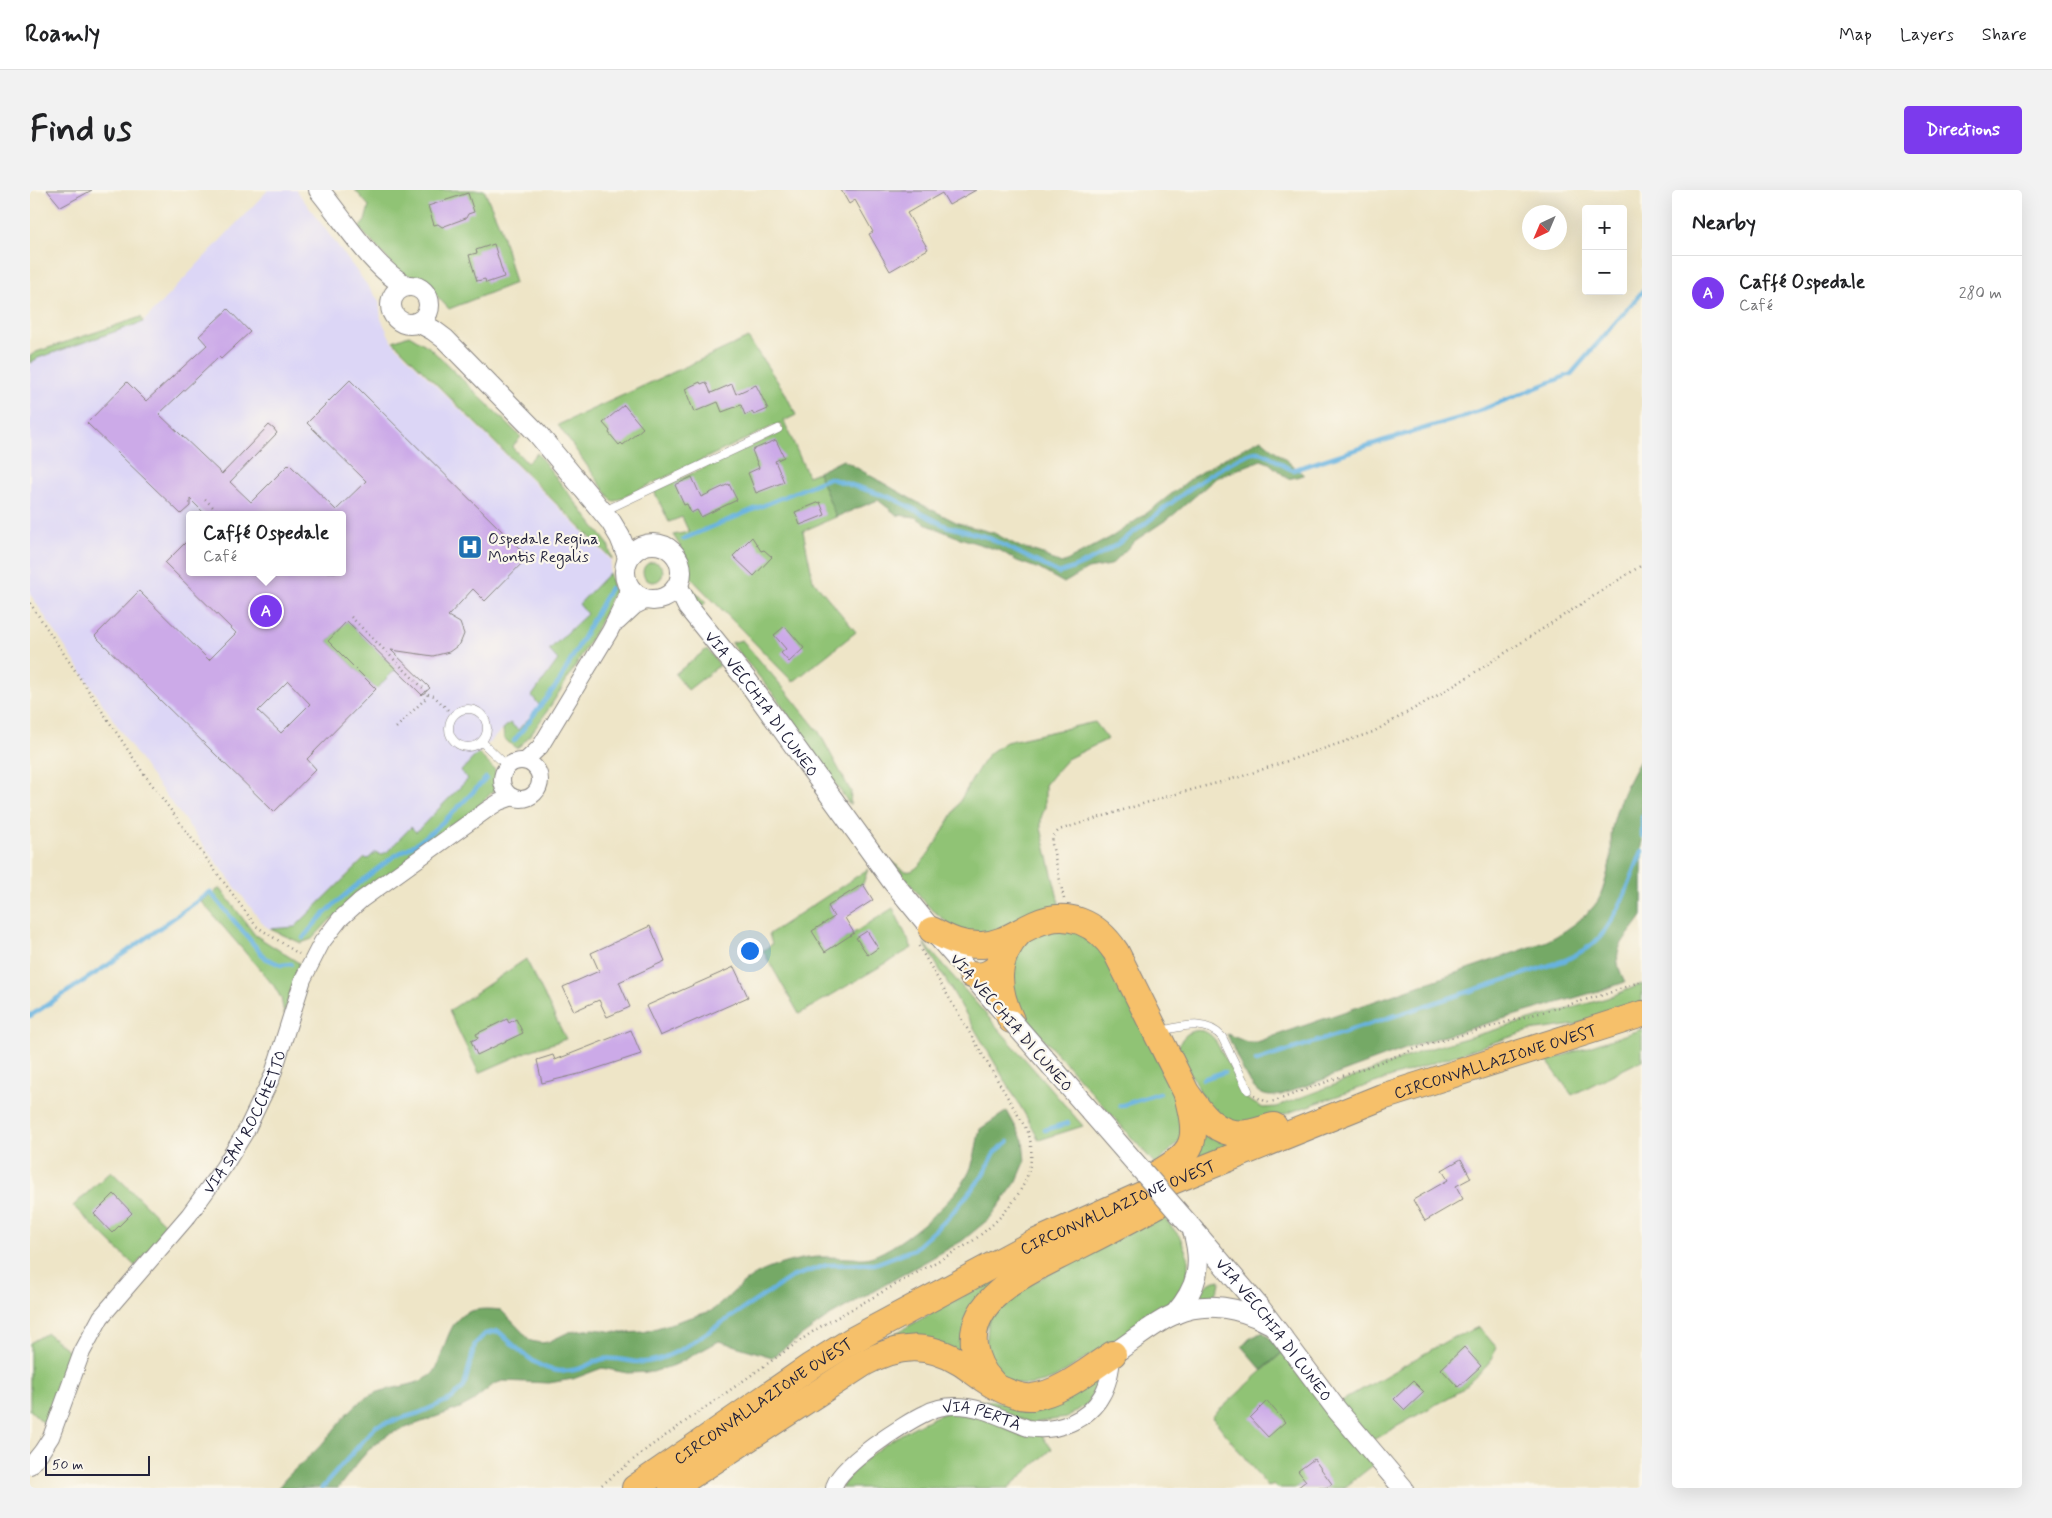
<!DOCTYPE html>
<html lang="en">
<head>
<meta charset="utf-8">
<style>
	body { margin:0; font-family:Mynerve,sans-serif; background:#f2f2f2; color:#202124 }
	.controls { position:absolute; right:15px; top:15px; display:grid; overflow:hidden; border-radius:5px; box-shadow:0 5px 20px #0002 }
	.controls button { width:45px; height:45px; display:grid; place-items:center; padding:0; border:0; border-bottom:1px solid #e0e0e0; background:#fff; color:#202124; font:25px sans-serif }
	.compass { position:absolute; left:1492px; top:15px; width:45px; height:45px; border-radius:50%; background:#fff; box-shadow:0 5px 20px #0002; rotate:224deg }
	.scale { position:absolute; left:15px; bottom:12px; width:105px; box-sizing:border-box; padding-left:5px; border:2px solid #22223b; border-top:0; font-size:14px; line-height:18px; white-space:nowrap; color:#22223b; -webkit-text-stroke:4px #fbf7ec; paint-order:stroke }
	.you { position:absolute; left:719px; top:760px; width:18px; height:18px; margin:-12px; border:4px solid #fff; border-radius:50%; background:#1a73e8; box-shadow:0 0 0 8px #1a73e833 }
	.badge { display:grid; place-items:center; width:32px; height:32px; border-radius:50%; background:#7c3aed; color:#fff; font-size:16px; font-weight:700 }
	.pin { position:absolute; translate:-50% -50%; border:2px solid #fff; box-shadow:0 1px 5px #0006 }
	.popup { position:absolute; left:156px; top:321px; width:160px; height:65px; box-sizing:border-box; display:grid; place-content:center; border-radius:5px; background:#fff; filter:drop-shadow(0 1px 4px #0005); font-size:16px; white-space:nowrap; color:#757577 }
	.popup b { font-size:19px; color:#202124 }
	.popup::after { content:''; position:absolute; left:50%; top:100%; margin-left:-10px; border:10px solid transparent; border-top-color:#fff }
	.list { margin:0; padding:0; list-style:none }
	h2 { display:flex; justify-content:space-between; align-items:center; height:65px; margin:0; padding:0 20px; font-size:21px }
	h2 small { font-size:16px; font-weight:400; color:#757577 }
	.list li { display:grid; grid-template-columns:32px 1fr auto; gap:15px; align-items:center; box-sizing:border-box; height:75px; padding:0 20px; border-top:1px solid #e0e0e0 }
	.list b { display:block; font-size:19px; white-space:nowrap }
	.list p { margin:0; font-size:16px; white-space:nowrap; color:#757577 }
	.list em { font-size:16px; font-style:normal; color:#757577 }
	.map { position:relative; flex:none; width:1612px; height:1298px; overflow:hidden; border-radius:5px }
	header { display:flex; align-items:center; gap:30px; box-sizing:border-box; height:70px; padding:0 25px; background:#fff; border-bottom:1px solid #e0e0e0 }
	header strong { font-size:24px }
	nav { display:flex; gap:28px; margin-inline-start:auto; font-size:18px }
	.intro { display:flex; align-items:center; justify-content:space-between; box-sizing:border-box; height:120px; padding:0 30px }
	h1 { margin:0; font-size:35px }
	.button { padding:12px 22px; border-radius:5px; background:#7c3aed; color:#fff; font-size:18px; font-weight:700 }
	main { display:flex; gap:30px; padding:0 30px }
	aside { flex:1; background:#fff; border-radius:5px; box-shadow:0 5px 20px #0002 }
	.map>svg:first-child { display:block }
	.built { fill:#dcd6f6; fill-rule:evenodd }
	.green { fill:#90c375; stroke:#597258 }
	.forest { fill:#74a966; stroke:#4b6650 }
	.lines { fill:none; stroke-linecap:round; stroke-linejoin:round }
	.stream { stroke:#67b3e0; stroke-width:4.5 }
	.building { fill:#ccaae8; fill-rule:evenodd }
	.service-casing { stroke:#888481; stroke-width:9 }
	.minor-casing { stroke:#888481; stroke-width:18 }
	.tertiary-casing { stroke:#888481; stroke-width:22 }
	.trunk-casing { stroke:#888481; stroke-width:28 }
	.path { stroke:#888481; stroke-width:2.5; stroke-dasharray:1 4; stroke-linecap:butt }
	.service { stroke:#fff; stroke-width:8 }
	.minor { stroke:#fff; stroke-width:16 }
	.tertiary { stroke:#fff; stroke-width:20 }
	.trunk { stroke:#f6c06b; stroke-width:26 }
	.tertiary-bridge-casing { stroke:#888481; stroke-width:22; stroke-linecap:butt }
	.tertiary-bridge { stroke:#fff; stroke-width:20 }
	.labels { text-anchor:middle; stroke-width:4.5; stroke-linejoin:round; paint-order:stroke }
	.poi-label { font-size:16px; fill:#22223b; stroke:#fbf7ec; text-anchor:start }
	.street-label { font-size:16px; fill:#22223b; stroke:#fbf7ec }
</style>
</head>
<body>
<header>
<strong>Roamly</strong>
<nav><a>Map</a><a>Layers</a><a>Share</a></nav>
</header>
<div class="intro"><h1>Find us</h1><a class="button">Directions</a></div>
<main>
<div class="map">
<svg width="1612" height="1298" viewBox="0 0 1612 1298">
	<rect width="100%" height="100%" fill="#fbf7ec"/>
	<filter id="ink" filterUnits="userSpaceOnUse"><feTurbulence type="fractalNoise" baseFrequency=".02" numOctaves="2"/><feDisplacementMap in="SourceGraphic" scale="10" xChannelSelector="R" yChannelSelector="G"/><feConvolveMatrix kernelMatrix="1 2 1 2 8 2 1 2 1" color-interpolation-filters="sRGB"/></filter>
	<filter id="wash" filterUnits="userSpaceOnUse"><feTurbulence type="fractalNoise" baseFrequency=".0096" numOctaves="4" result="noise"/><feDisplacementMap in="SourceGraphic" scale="20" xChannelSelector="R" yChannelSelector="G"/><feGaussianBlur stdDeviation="1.12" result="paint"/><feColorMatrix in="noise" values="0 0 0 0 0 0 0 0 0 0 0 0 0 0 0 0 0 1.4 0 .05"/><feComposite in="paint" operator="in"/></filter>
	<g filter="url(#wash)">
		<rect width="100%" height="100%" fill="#eee5c7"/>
		<path class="built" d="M238 0H266L349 111 351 129 362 152 581 370 579 383 549 414 557 424 519 460 528 469 502 506 510 516 488 540 479 533 431 581 438 589 386 642 381 637 357 662 338 669 334 668 265 737 240 739 234 735 116 579 0 404V173L8 168 113 132ZM160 325H312V382H160Z"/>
		<path class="green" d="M325 0H454L470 36 485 93 419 119 392 90 379 87 367 79 329 38 335 31 339 16Z
			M111 127 113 132 8 168 0 173V166L6 162Z
			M379 145 399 157 491 247 482 257 497 273 507 263 578 354 582 369 363 151Z
			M718 148 754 201 766 225 754 231 778 286 788 282 806 327 773 341 783 390 826 442 763 492 658 385C657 369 652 358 643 345L659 342 652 327 639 332 624 301 753 241 750 233 583 312 528 235Z
			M613 382a10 10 0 1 1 20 0a10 10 0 1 1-20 0Z
			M579 383 584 401C577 416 571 432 562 447 553 464 499 556 486 558L474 549 473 539 480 533 488 540 510 516 502 506 528 470 519 460 557 424 549 414Z
			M657 393 676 412 671 418 661 408Z
			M317 431 366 479 346 499 298 451Z
			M712 450 756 501 789 542 821 602 820 615 746 507 701 453Z
			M677 459 690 475 658 500 645 484Z
			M1065 532 1078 549 1037 569 1022 586 1015 595V617L1011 628V638L1030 717 964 743 927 741 897 715 862 671C867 675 874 683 881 681 901 675 941 583 960 563 965 559 970 556 976 552Z
			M448 563 465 580 466 593 464 600 436 629 299 731 282 749 271 753 240 739 265 737 335 668 338 669 346 662 350 665 357 662 381 637 386 642 438 589 431 581Z
			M838 679 833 694 798 716 804 727 782 741 795 761 863 718 882 758 769 824 733 761 742 754 739 744Z
			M190 698 225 745 269 773 254 824 251 808 244 796 171 711Z
			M1013 740H1046L1076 765 1148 911 1155 945 1126 975 991 823 981 802 986 759Z
			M894 753 1053 936 1009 950 996 926Z
			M496 769 536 849 499 861 449 883 419 821Z
			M1612 794V813L1545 835 1499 841 1452 856 1223 935 1217 936 1182 924 1148 860C1151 840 1173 833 1185 850L1218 910 1233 918 1246 917 1398 859 1577 808Z
			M1612 839V870L1542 905 1517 871Z
			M1171 943 1208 953 1160 973Z
			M81 981 139 1038 105 1076 43 1016Z
			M1132 1025 1150 1047 1158 1067V1087L1143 1112 1025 1188C991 1201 977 1196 955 1168L959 1124 981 1104Z
			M988 1075 939 1168 848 1153Z
			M1190 1090C1190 1107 1177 1108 1164 1112 1171 1100 1176 1092 1190 1090Z
			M1449 1137 1467 1158 1457 1176 1430 1201 1341 1251 1310 1212 1420 1149Z
			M17 1143 44 1165 18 1237 0 1220V1153Z
			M1254 1161 1346 1273 1314 1298H1247L1243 1294 1238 1297 1182 1227Z
			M1070 1183V1193L1057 1214 1036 1228 1001 1233 941 1210 964 1211 985 1215Z
			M922 1220 1012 1246 1022 1259 978 1298H811C832 1262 885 1234 922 1220Z"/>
		<path class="forest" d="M1231 249 1274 285 1258 289 1239 273 1231 270 1186 288 1142 326 1106 350 1081 375 1058 379 1034 393 1009 379 987 371 971 361 927 347 900 336 885 327 867 325 848 310 806 327 788 282 813 270 883 310 928 333 964 343 990 357 1010 363 1031 374 1083 346 1117 323 1163 287 1189 271Z
			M1612 567V726C1595 753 1577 757 1595 792L1575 799 1394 852 1251 905C1245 906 1238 907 1232 904 1217 898 1204 858 1197 844L1217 852H1227L1512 753C1530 746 1559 726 1569 709 1574 698 1578 681 1581 668 1582 658 1580 648 1582 638 1587 613 1599 588 1612 567Z
			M977 921 993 950 995 972 987 991 960 1028 932 1051 798 1127 742 1167 689 1151 647 1174 623 1182 597 1183 572 1178 543 1189 519 1193 473 1191 464 1194 443 1211 430 1218 359 1244C337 1257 324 1278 308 1298H248C260 1281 277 1270 291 1255 306 1239 319 1217 339 1206 357 1196 383 1198 400 1186 407 1181 408 1173 411 1166 423 1130 428 1115 471 1120L501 1151 511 1153 518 1152 539 1142 564 1139 592 1143 614 1142 681 1121C699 1109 711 1091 731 1082 750 1073 777 1066 797 1067 810 1067 823 1069 835 1068 862 1065 925 1011 937 986 945 973 946 954 950 939Z
			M1233 1142 1254 1161 1232 1180 1212 1157 1219 1149Z"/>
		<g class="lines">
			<path class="stream" d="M653 349 799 288 862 308 916 336 957 347 1029 383C1093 364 1138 307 1195 276 1205 271 1215 263 1226 262 1239 261 1251 277 1263 280L1352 251 1433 227 1541 184 1612 102
				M484 551 529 492 580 398
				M1612 627V646
				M273 748C295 719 333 689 363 667 372 661 382 657 390 651 414 633 435 611 456 588
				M0 826 78 775 180 702 235 768 251 775 261 774
				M1226 871 1536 770C1545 765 1555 760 1563 754 1586 735 1601 688 1612 661
				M1173 889 1194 882
				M1090 916 1130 903
				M1015 940 1038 933
				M292 1298 346 1236 389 1223 421 1209 434 1197 445 1154 455 1144 468 1141C492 1162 513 1189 548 1179 556 1177 564 1171 573 1169 586 1166 602 1174 615 1172 628 1171 640 1165 652 1159L762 1087 797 1075 845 1074 884 1059 919 1027 952 987 965 962 978 952"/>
		</g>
		<g id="blocks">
			<path class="building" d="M17 0H62L31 17Z
				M811 0H946L919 15 912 3 877 23 898 59 860 81 839 44 843 42 825 10 819 14Z
				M438 3 444 22 438 24 436 28 412 37 408 34 404 35 398 16Z
				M464 54 474 87 456 93 455 89 447 91 439 65 447 63 446 60Z
				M198 119 220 142 191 169 189 167 129 224 192 284 239 235 244 239 247 243 200 292 221 312 259 274 306 320 336 291 277 233 320 190 498 367 455 411 443 399 418 426 430 433 434 444 430 454 419 462 403 466 361 460 400 498 392 505 317 431 298 451 346 499 277 569 286 579 244 622 65 446 109 401 179 470 206 443 135 373 160 348V382H312V325H176L160 309V316L151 324 57 233 97 192 116 211 177 155 169 146ZM258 491 280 514 251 543 228 521Z
				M670 192 671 194 676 192 681 203 702 194 706 204 726 195 738 219 724 225 722 222 715 225 711 215 692 222 688 212 664 222 655 199Z
				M594 215 613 238 593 255 591 253 589 255 579 243 580 241 573 233Z
				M746 250 754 267 745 271 754 292 726 303 718 283 729 278 722 260Z
				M662 287 671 307 699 294 707 310 671 327 667 320 661 323 657 314 654 315 645 295Z
				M790 312 795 325 770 335 765 322Z
				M722 347 731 361 734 360 742 367 724 386 703 366Z
				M755 436 774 458 759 472 751 463 756 459 744 445Z
				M833 694 843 710 815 728 824 743 795 762 782 741 804 727 798 716Z
				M620 736 635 771 589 792 600 817 577 827 569 810 544 821 533 797 569 781 561 763Z
				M837 741 848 758 838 765 826 748Z
				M704 777 718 807 630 846 616 816Z
				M477 829 479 833 486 829 493 843 447 865 441 851 448 848 446 844Z
				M601 840 611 864 553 883 512 893 507 870 523 865 525 870Z
				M1431 969 1441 988 1426 996 1433 1009 1395 1031 1383 1010 1418 990 1412 980Z
				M84 1004 102 1023 82 1043 64 1024Z
				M1434 1157 1451 1176 1428 1197 1411 1179Z
				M1383 1191 1394 1202 1375 1220 1364 1209Z
				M1237 1211 1255 1232 1238 1247 1220 1228Z
				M1284 1269 1302 1294 1296 1298H1267L1276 1291 1268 1281Z"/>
		</g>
	</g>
	<g filter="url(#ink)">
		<use href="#blocks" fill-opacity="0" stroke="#888481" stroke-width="1"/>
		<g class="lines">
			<defs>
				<path id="service" d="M574 321 748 239
					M419 538a19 19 0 1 1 38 0a19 19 0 1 1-38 0Z
					M452 552 477 576
					M1130 841C1152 837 1175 828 1192 847L1218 900"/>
				<g id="minor">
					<path d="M588 432 605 416 617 410"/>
					<path d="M495 571 510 557 580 441 596 408 598 397"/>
					<circle cx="491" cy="590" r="19"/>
					<path id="s1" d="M0 1276 12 1261 21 1247 52 1162 71 1127 159 1025 193 978 216 941 242 887 273 789 292 752 310 729 331 710 458 619 469 612 483 607"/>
					<path id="s2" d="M804 1298C806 1277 876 1232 896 1223 905 1218 916 1216 926 1216 952 1216 975 1230 998 1238 1026 1243 1058 1231 1072 1205 1079 1193 1081 1178 1083 1164"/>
				</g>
				<g id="tertiary">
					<path d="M289 0C313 29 344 80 377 96"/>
					<circle cx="380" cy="115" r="19"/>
					<path d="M388 132 403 140 415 149 507 243 581 332 590 347 598 367"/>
					<circle cx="623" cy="382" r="28"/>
					<path id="s3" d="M648 397 658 417 716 489 862 691 902 740 976 825"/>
					<path id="s4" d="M1161 1037 1231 1119 1307 1220 1373 1298"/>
					<path d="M1145 1124C1168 1097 1173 1075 1163 1041"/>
					<path d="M1083 1164C1102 1152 1125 1132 1145 1124 1176 1110 1211 1118 1239 1133"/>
				</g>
				<g id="trunk">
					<path d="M902 740C918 749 933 756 952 755 972 754 987 742 1005 734 1038 719 1067 733 1086 762L1156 902C1170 923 1188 948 1217 943 1226 942 1235 938 1244 936"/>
					<path d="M942 785C954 787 962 783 971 774"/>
					<path d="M981 830C966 797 964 769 990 742"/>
					<path d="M1125 985C1166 962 1169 951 1157 905"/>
					<path d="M962 1192C951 1181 946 1170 944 1155 939 1103 1008 1078 1045 1058 1073 1044 1100 1030 1127 1015"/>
					<path id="s5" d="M605 1298 781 1176 821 1151 1004 1053 1145 990 1352 907 1612 824"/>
					<path d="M642 1298 834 1173C868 1155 897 1152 931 1173 945 1182 957 1194 973 1200 982 1204 992 1208 1002 1207 1032 1203 1058 1180 1083 1164"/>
				</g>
			</defs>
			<use href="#service" class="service-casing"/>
			<use href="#minor" class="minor-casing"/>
			<use href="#tertiary" class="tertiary-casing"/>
			<use href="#trunk" class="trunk-casing"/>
			<path class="path" d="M175 309 191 325
				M0 413 112 581 226 736 269 764
				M321 427 398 503 397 507 366 538
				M398 504 404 506 423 525
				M1034 709 1022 654 1023 646 1029 640 1135 607 1213 586 1343 542 1422 497 1612 375
				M1224 906 1237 912 1245 911 1396 855 1576 804 1612 791
				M568 1298 618 1258 788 1138 940 1053C974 1028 1013 988 998 942L888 755"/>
			<use href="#service" class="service"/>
			<use href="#minor" class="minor"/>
			<use href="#tertiary" class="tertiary"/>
			<use href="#trunk" class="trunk"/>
			<defs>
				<path id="tertiary-bridge" d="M981 830 1161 1037"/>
			</defs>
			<use href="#tertiary-bridge" class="tertiary-bridge-casing"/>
			<use href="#tertiary-bridge" class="tertiary-bridge"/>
		</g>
	</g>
	<defs>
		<symbol id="hospital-square" viewBox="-11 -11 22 22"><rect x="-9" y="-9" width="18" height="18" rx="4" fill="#1f6fb2" stroke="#fbf7ec"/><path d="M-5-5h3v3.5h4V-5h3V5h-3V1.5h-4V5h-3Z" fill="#fff"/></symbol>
	</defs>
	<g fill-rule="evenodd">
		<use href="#hospital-square" x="426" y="343" width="28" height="28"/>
	</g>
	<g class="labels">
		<g class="poi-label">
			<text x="458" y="354">Ospedale Regina<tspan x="458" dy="18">Montis Regalis</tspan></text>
		</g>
		<g class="street-label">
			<text dy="6" stroke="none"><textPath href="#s3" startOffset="144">VIA VECCHIA DI CUNEO</textPath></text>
			<text transform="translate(982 832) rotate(49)" y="6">VIA VECCHIA DI CUNEO</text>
			<text dy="6" stroke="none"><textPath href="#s5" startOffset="965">CIRCONVALLAZIONE OVEST</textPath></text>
			<text dy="6" stroke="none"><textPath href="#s1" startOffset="410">VIA SAN ROCCHETTO</textPath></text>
			<text dy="6" stroke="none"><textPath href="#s5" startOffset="560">CIRCONVALLAZIONE OVEST</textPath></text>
			<text dy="6" stroke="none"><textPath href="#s4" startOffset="132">VIA VECCHIA DI CUNEO</textPath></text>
			<text dy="6" stroke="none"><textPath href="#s5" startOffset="155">CIRCONVALLAZIONE OVEST</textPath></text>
			<text dy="6" stroke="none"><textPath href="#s2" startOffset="179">VIA PERTÀ</textPath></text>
		</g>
	</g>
</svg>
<div class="controls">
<button>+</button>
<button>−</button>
</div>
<svg class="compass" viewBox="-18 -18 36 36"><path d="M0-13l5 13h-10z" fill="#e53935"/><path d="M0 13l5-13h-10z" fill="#757577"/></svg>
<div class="scale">50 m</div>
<div class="you"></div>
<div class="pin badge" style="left:236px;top:421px">A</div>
<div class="popup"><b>Caffé Ospedale</b>Café</div>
</div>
<aside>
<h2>Nearby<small></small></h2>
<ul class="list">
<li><span class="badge">A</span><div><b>Caffé Ospedale</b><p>Café</p></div><em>280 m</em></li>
</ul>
</aside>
</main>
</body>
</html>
